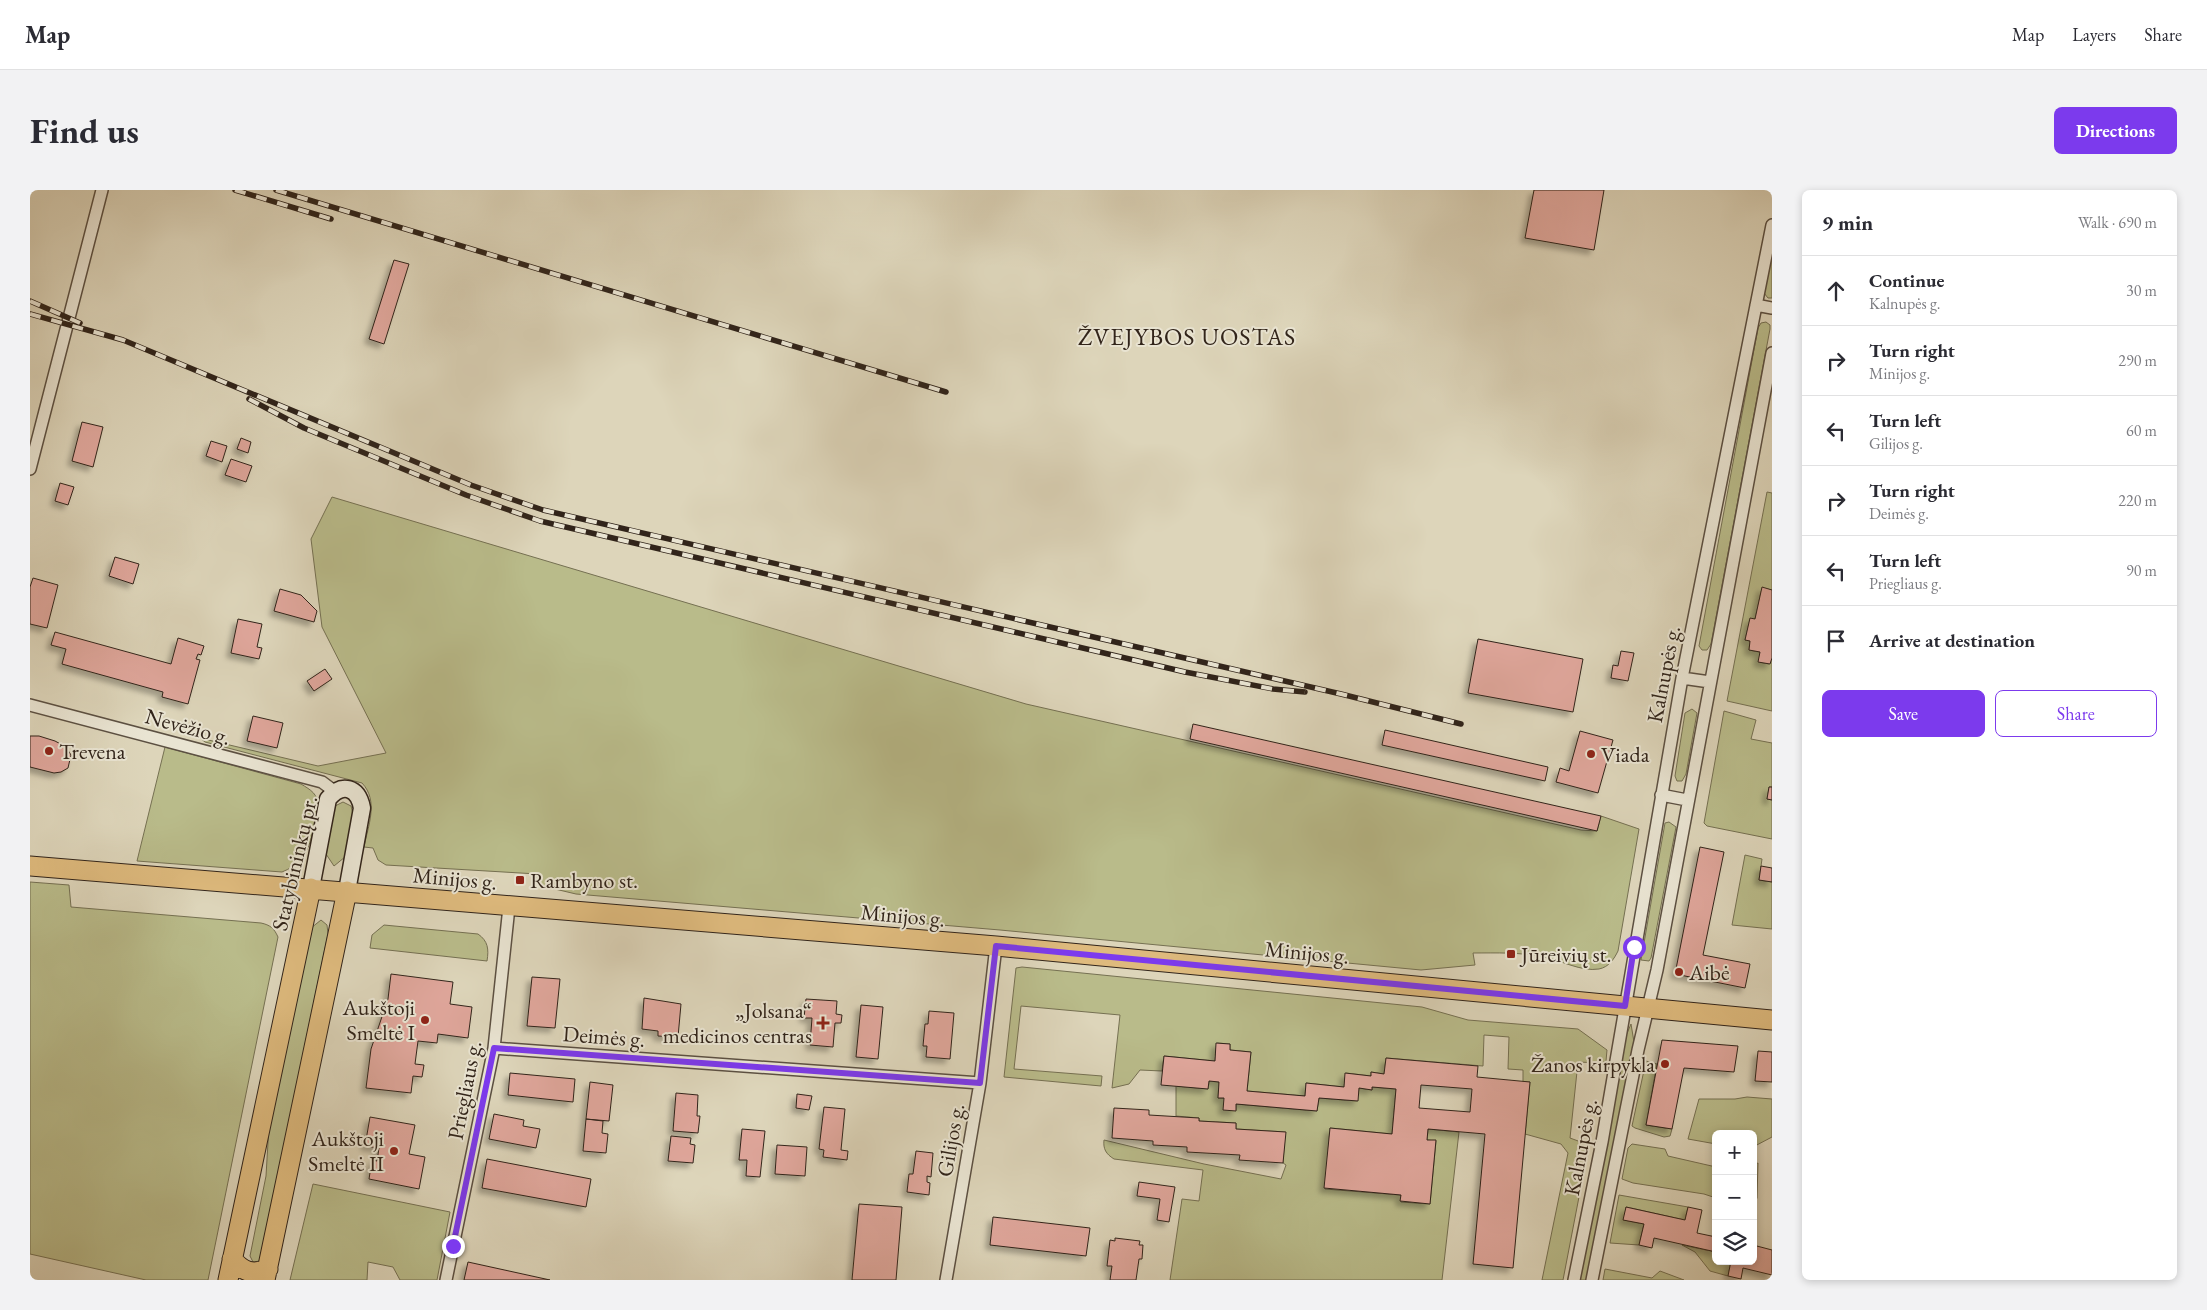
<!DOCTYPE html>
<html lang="en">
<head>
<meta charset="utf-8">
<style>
	body { margin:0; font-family:"EB Garamond",serif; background:#f2f2f3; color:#2b2b33 }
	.controls { position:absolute; right:15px; bottom:15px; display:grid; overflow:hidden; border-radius:8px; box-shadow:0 2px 8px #0003 }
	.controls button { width:45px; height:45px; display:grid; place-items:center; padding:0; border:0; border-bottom:1px solid #e1e1e2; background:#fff; color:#2b2b33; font:25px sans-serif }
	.stop { position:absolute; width:15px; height:15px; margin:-11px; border:4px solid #7c3aed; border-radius:50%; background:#fff }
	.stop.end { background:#7c3aed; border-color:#fff; box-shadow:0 1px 5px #0008 }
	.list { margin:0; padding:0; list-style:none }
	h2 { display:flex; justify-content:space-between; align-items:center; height:65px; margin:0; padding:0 20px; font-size:21px }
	h2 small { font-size:16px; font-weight:400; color:#7c7c81 }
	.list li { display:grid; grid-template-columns:32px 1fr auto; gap:15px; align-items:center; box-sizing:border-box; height:70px; padding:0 20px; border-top:1px solid #e1e1e2 }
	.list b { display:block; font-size:19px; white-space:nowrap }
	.list p { margin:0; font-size:16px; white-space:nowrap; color:#7c7c81 }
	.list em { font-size:16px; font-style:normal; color:#7c7c81 }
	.actions { display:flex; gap:10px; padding:15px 20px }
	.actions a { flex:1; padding:11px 0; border:1px solid #7c3aed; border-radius:8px; text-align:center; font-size:18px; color:#7c3aed }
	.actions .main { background:#7c3aed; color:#fff }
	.icon { flex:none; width:28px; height:28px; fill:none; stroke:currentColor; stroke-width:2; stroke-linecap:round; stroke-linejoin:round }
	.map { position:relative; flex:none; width:1742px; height:1090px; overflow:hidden; border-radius:8px }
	header { display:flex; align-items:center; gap:30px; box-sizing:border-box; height:70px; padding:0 25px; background:#fff; border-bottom:1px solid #e1e1e2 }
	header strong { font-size:24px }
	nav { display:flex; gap:28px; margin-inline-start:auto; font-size:18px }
	.intro { display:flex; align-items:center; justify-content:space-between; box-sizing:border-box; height:120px; padding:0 30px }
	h1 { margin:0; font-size:35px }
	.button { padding:12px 22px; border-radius:8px; background:#7c3aed; color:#fff; font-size:18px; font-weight:700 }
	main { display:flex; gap:30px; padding:0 30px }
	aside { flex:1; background:#fff; border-radius:8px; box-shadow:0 2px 8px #0003 }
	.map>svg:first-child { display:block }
	.green { fill:#b9bb8a; stroke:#757052 }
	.building { fill:#dfa69b; stroke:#31241a; fill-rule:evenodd; filter:url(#shadow) }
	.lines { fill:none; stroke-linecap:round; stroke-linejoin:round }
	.minor-casing { stroke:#5c5042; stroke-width:14 }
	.secondary-casing { stroke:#31241a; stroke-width:19 }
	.primary-casing { stroke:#31241a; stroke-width:21 }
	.minor { stroke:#e9e4d2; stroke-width:11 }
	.secondary { stroke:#e9e4d2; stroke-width:16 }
	.primary { stroke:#deba7d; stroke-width:19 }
	.rail-casing { stroke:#31241a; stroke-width:5.5 }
	.rail { stroke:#e9e4d2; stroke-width:4; stroke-dasharray:11; stroke-linecap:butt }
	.route { stroke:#7c3aed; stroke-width:6 }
	.poi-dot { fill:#8f2418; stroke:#e9e4d2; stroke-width:2 }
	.labels { text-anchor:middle; stroke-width:4; stroke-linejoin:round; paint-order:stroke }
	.street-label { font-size:22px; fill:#31241a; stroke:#e9e4d2 }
	.poi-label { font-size:22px; fill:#31241a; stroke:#e9e4d2; text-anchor:start }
	.neighbourhood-label { font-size:24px; letter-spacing:1px; fill:#31241a; stroke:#e9e4d2 }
</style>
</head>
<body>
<header>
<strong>Map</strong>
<nav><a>Map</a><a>Layers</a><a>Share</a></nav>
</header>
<div class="intro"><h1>Find us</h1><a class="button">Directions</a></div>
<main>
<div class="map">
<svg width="1742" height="1090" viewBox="0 0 1742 1090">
	<defs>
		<filter id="shadow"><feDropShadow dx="-4.5" dy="4.5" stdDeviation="2.5" flood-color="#0004"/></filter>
	</defs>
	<rect width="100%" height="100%" fill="#ddd5ba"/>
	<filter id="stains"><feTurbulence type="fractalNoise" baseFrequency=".004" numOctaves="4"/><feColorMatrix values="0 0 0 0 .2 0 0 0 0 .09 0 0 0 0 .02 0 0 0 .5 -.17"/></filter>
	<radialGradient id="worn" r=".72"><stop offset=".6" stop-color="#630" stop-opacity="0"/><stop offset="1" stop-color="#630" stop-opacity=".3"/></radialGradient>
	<path class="green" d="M1742 64V108H1738L1734 103Z
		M1736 132 1740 135V139L1681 454 1677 460H1672L1669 456 1728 138 1731 133Z
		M1737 302 1742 303V400L1732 398 1725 429H1720L1715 450 1720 451 1719 460 1730 462 1729 472 1739 474 1742 468V521L1697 511Z
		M302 307 996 514 1551 640 1567 641 1571 626 1609 639 1588 761C1584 769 1579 777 1569 779 1551 782 1531 770 1513 767 1490 762 1467 763 1443 763L1445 775 1391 780 970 740 546 704 508 695 507 684 356 675 348 670 343 658 334 657C338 636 349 611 332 593L175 552 170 548 288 576 356 563 292 437 281 349Z
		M1662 519 1667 523 1656 584 1652 591H1647L1645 586 1655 523Z
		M1694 521 1726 530 1721 549 1742 553V597H1739L1737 609 1742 610V649L1677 636 1674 633Z
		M135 557 271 594C281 600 288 604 288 616 282 644 282 670 252 682L107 671Z
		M313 612 321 616 323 624 315 667 304 676 296 664 304 620 305 616Z
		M1639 632 1646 637 1621 768 1619 771 1611 770 1635 633Z
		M1715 665 1732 669 1729 690 1742 692V739L1702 735Z
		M0 692 39 695 41 717 231 733C240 735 244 738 248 747L178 1090H116L0 1064Z
		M291 730 297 735 298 744 230 1071 223 1072 220 1066 236 986 239 936 281 738Z
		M354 735 448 744C458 751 459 759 457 771L340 758 342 745Z
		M992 777 1392 817 1438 830 1548 839 1577 860 1576 871 1571 873 1548 872 1540 948 1559 955 1533 1090H1512L1538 963 1531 954 1495 944 1500 892H1493V880L1478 879 1479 847 1454 845 1453 876 1356 868 1354 884 1341 882V886L1316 883 1314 897 1276 893 1275 906 1217 901 1221 862 1200 860V854L1187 853 1185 871 1134 866 1132 881 1110 880 1099 894 1082 898 1090 825 991 816 984 879 1072 886 1071 896 974 887 986 778Z
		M1601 834 1604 852 1558 1090H1547L1595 848Z
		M1616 871 1627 874 1616 935 1642 939 1640 946 1634 947 1605 938 1602 936Z
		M1179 891 1189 892 1188 908H1194L1206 920V914L1287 921 1289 908 1327 911 1329 898 1342 900V897L1366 899 1362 944 1300 938 1295 999 1371 1005V1012L1400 1014 1406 951 1397 950 1398 939 1429 942 1412 1090H1140L1152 1009 1169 1011 1173 980 1084 969C1076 964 1073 959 1074 950L1174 974 1251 989 1256 975 1253 973 1255 942 1206 939V933L1169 931V928L1146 926V896L1178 899Z
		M1717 907 1742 909V947L1723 957V944H1686V954L1658 949 1669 909H1705Z
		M1602 954 1635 959 1638 966 1686 977V1008L1674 1004 1603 993 1592 989 1598 958Z
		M1728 973 1727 1008 1723 1016V975Z
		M283 994 420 1022 407 1090H370L363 1077 338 1072 337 1090H260Z
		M1589 1005 1658 1017 1655 1030 1596 1017 1594 1030 1614 1034 1609 1055 1580 1053Z
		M1652 1055 1686 1062V1071H1701L1698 1086 1680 1081 1665 1062Z
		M1575 1079 1622 1088 1630 1081 1654 1090H1573Z"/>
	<path class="building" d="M1504 0H1574L1564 60 1495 48Z
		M364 70 379 74 354 154 339 149Z
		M52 232 73 237 63 277 42 271Z
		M211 248 221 252 218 263 207 259Z
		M181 251 197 256 192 272 176 266Z
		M201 269 222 276 216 292 195 285Z
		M30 293 44 297 38 315 25 311Z
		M85 367 109 374 103 394 79 386Z
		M3 388 28 395 17 438 0 434V397Z
		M1732 397 1742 400V468L1740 474 1728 472 1730 462 1719 460 1720 451 1715 450 1720 428 1725 429Z
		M250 399 271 405 287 421 284 432 244 421Z
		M208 429 232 434 227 457 232 458 229 469 201 463Z
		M25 442 141 474 148 448 174 456 171 465 168 464 166 469 170 470 158 514 132 507 133 502 32 474 36 459 21 455Z
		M1448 449 1553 469 1543 522 1438 503Z
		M1591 461 1604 463 1598 491 1581 488 1583 475 1588 476Z
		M295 479 302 489 284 501 277 491Z
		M223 526 253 533 247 558 217 551Z
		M1163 534 1571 626 1567 641 1160 549Z
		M1355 540 1518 577 1515 591 1352 555Z
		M1550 541 1583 550 1568 603 1526 592 1530 578 1539 581Z
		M0 546H9L25 551 36 557 41 565 38 578 31 582 24 583 0 577Z
		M1739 597H1742V610L1737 609Z
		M1670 657 1694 662 1673 765 1720 774 1715 798 1645 784Z
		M1731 676 1742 678V692L1729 690Z
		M361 784 423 792 420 814 442 817 438 848 408 844 407 853 388 851 385 874 394 875 392 887 383 886 381 903 336 898 341 859 358 809Z
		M502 787 530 789 525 838 497 836Z
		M614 808 651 814 648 847 628 846V841L612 839Z
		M776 809 807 811 806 824 812 825 811 833H805L803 857 780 855 782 828H774Z
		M831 815 853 817 848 869 826 867Z
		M899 821 924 823 920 869 896 867 897 856H893L895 834H898Z
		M1632 850 1708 856 1704 882 1654 878 1642 939 1616 935Z
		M1186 853 1200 854V860L1221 862 1217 901 1275 906 1276 893 1314 897 1315 883 1341 886V882L1354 884 1356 868 1448 876 1447 887 1500 892 1483 1078 1443 1074 1455 944 1398 939 1397 950H1406L1400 1014 1370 1011 1371 1005 1294 998 1300 938 1362 944 1366 899 1342 897V900L1329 898 1328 911 1289 908 1287 921 1206 914V921L1193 920 1194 908H1188L1189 892 1179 891 1178 899 1131 895 1134 866 1185 871ZM1391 895 1442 899 1440 922 1389 918Z
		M1728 861 1742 862V892L1725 891Z
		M480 883 545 889 543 912 478 905Z
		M560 892 583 895 579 931 556 929Z
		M646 903 668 905 667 926H670L668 943 643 941Z
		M767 904 782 906 779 920 766 918Z
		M794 917 815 919 811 960 818 961 817 970 793 967 794 960 789 959Z
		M1084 918 1119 920V925L1169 928V931L1206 933V939L1256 942 1253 973 1209 970 1210 965 1157 962V957L1123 955V951L1082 948Z
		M464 924 494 930 493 936 510 939 506 958 459 949Z
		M340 927 385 935 379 964 395 967 389 999 339 989 342 970 347 971 349 958 335 956Z
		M556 929 573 931 572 943 578 944 576 963 553 961Z
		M712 939 735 941 730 987 716 986 717 970H709Z
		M641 946 661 948 660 954 665 955 663 973 638 971Z
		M747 955 777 957 775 986 745 984Z
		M886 961 903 963 901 987 897 986V992L900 993 899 1005 877 1002 879 984H883Z
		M457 969 561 989 556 1017 452 998Z
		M1109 992 1145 997 1139 1032 1127 1030 1130 1009 1107 1006Z
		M829 1014 872 1017 866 1090H822Z
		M1596 1017 1655 1030 1658 1017 1672 1020 1667 1043 1686 1047V1062L1624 1048 1622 1058 1609 1055 1614 1034 1593 1030Z
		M963 1027 1060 1038 1056 1066 960 1055Z
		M1085 1048 1110 1051 1109 1055H1113L1112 1069H1109L1106 1090H1080L1082 1076H1077L1080 1050 1085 1051Z
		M1723 1055 1742 1060V1085L1713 1078 1711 1089 1698 1086 1701 1071H1723Z
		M438 1072 520 1090H434Z"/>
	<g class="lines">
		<defs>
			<path id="minor" d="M1726 115 1742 118
				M0 279 72 0
				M1652 488 1680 492
				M0 515 292 592 304 601
				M1631 605 1657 610
				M464 858 950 893
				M416 1090 464 858 479 717
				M916 1090 950 893 966 756
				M1544 1090 1572 952 1652 488 1742 35
				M1562 1090 1608 860 1627 780 1742 163"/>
			<path id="secondary" d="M281 698 298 609C312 592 328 597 332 618L317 701"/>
			<path id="primary" d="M0 676 966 756 1742 830
				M202 1069C213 1082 222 1085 238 1079
				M198 1090 281 698
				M235 1090 317 701"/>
		</defs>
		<use href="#minor" class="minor-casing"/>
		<use href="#secondary" class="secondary-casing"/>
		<use href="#primary" class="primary-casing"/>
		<use href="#minor" class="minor"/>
		<use href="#secondary" class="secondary"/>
		<use href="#primary" class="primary"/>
		<defs>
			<path id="rail" d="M205 0 301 29
				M246 0 916 202
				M0 111 50 133
				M0 124 93 150 441 295 513 320 1311 504 1431 534
				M219 209 274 238 436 305 510 331 1155 482 1243 499 1275 502"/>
		</defs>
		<use href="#rail" class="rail-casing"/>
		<use href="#rail" class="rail"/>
	</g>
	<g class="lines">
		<path class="route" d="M423 1056 464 858 950 893 966 756 1595 816 1604 757"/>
	</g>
	<g class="poi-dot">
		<circle cx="19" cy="561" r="5"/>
		<circle cx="1561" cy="564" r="5"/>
		<rect x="485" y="685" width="10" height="10" rx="2.5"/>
		<rect x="1476" y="759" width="10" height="10" rx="2.5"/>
		<circle cx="1649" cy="782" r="5"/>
		<circle cx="395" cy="830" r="5"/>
		<path d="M790.5 825.5h5v5h5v5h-5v5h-5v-5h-5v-5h5z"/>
		<circle cx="1635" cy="874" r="5"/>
		<circle cx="364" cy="961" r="5"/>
	</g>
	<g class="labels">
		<g class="street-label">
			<text transform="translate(1633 484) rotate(-79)" y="8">Kalnupės g.</text>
			<text transform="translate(158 536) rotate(15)" y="8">Nevėžio g.</text>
			<text transform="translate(264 673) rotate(-77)" y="8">Statybininkų pr.</text>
			<text transform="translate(425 688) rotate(5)" y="8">Minijos g.</text>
			<text transform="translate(873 725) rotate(5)" y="8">Minijos g.</text>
			<text transform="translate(1277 762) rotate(5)" y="8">Minijos g.</text>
			<text transform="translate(574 846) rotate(4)" y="8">Deimės g.</text>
			<text transform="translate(434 900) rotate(-79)" y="8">Priegliaus g.</text>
			<text transform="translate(920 950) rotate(-80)" y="8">Gilijos g.</text>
			<text transform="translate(1550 957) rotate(-79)" y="8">Kalnupės g.</text>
		</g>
		<g class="poi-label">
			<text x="29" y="569">Trevena</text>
			<text x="1571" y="572">Viada</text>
			<text x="500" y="698">Rambyno st.</text>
			<text x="1491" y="772">Jūreivių st.</text>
			<text x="1659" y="790">Aibė</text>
			<text x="385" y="825" text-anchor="end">Aukštoji<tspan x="385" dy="25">Smeltė I</tspan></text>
			<text x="782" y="828" text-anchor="end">„Jolsana“<tspan x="782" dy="25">medicinos centras</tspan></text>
			<text x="1625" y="882" text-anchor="end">Žanos kirpykla</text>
			<text x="354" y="956" text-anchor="end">Aukštoji<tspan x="354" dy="25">Smeltė II</tspan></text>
		</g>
		<g class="neighbourhood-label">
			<text x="1157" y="155">ŽVEJYBOS UOSTAS</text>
		</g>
	</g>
	<rect width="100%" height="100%" filter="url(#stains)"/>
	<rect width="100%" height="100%" fill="url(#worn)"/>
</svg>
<div class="controls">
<button>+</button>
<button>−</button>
<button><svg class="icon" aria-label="layers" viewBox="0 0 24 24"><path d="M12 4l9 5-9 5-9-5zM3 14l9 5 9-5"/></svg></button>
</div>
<div class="stop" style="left:1604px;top:757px"></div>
<div class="stop end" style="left:423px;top:1056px"></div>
</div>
<aside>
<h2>9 min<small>Walk · 690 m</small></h2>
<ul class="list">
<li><svg class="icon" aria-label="ahead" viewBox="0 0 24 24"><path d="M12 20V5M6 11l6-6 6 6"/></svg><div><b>Continue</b><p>Kalnupės g.</p></div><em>30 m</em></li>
<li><svg class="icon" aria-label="right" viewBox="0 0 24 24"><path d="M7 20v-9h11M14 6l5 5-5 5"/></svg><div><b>Turn right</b><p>Minijos g.</p></div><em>290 m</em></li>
<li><svg class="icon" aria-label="left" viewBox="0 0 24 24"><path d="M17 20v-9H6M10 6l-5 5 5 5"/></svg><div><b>Turn left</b><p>Gilijos g.</p></div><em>60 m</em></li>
<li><svg class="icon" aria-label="right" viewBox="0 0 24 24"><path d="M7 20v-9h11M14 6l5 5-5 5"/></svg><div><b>Turn right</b><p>Deimės g.</p></div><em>220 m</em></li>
<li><svg class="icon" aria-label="left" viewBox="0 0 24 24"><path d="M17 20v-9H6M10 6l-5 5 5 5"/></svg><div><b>Turn left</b><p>Priegliaus g.</p></div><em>90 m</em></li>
<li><svg class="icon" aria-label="arrive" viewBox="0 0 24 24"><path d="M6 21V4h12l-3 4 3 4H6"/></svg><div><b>Arrive at destination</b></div></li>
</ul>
<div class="actions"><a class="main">Save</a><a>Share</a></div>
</aside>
</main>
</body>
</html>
